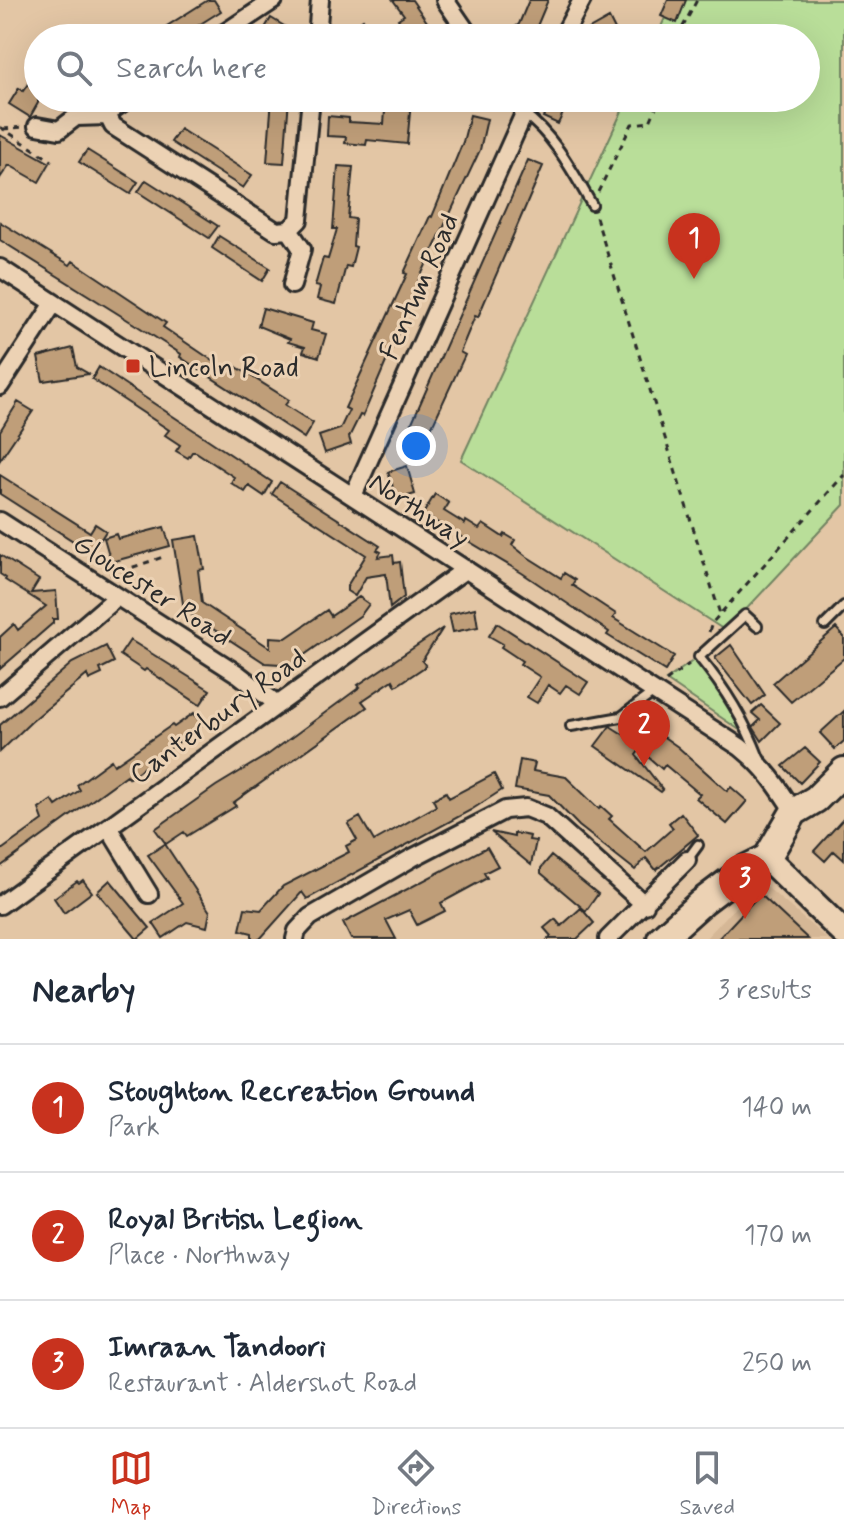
<!DOCTYPE html>
<html lang="en">
<head>
<meta charset="utf-8">
<style>
	body { margin:0; font-family:Mynerve,sans-serif; background:#f6f6f7; color:#1f2937 }
	.you { position:absolute; left:416px; top:446px; width:28px; height:28px; margin:-20px; border:6px solid #fff; border-radius:50%; background:#1a73e8; box-shadow:0 0 0 12px #1a73e833 }
	.badge { display:grid; place-items:center; width:52px; height:52px; border-radius:50%; background:#c8321e; color:#fff; font-size:26px; font-weight:700 }
	.pin { position:absolute; translate:-50% -66px; filter:drop-shadow(0 2px 4px #0008) }
	.pin::after { content:''; position:absolute; top:42px; width:28px; height:24px; background:inherit; clip-path:polygon(0 0,100% 0,50% 100%) }
	.list { margin:0; padding:0; list-style:none }
	h2 { display:flex; justify-content:space-between; align-items:center; height:104px; margin:0; padding:0 32px; font-size:34px }
	h2 small { font-size:26px; font-weight:400; color:#747a83 }
	.list li { display:grid; grid-template-columns:52px 1fr auto; gap:24px; align-items:center; box-sizing:border-box; height:128px; padding:0 32px; border-top:2px solid #e0e1e3 }
	.list b { display:block; font-size:30px; white-space:nowrap }
	.list p { margin:0; font-size:26px; white-space:nowrap; color:#747a83 }
	.list em { font-size:26px; font-style:normal; color:#747a83 }
	.icon { flex:none; width:44px; height:44px; fill:none; stroke:currentColor; stroke-width:2; stroke-linecap:round; stroke-linejoin:round }
	.map { position:relative; flex:none; width:844px; height:939px; overflow:hidden }
	.search { position:absolute; background:#fff; box-shadow:0 8px 32px #0002; left:24px; right:24px; top:24px; height:88px; display:flex; align-items:center; gap:20px; box-sizing:border-box; padding:0 28px; border-radius:44px; color:#747a83; font-size:30px }
	.sheet { height:488px; background:#fff }
	nav { display:flex; justify-content:space-around; align-items:center; box-sizing:border-box; height:112px; border-top:2px solid #e0e1e3; background:#fff; font-size:22px; color:#747a83 }
	nav a { display:grid; justify-items:center; gap:4px }
	nav .on { color:#c8321e }
	.map>svg:first-child { display:block }
	.built { fill:#d5b796 }
	.green { fill:#b9de99; stroke:#728462; stroke-width:2 }
	.building { fill:#bf9e79; stroke:#2b2b2b; stroke-width:2 }
	.lines { fill:none; stroke-linecap:round; stroke-linejoin:round }
	.lane-casing { stroke:#2b2b2b; stroke-width:14 }
	.street-casing { stroke:#2b2b2b; stroke-width:22 }
	.secondary-casing { stroke:#2b2b2b; stroke-width:30 }
	.primary-casing { stroke:#2b2b2b; stroke-width:32 }
	.path { stroke:#2b2b2b; stroke-width:3; stroke-dasharray:6 6; stroke-linecap:butt }
	.lane { stroke:#ecd2b4; stroke-width:8 }
	.street { stroke:#ecd2b4; stroke-width:16 }
	.secondary { stroke:#ecd2b4; stroke-width:24 }
	.primary { stroke:#ecd2b4; stroke-width:26 }
	.poi-dot { fill:#c8321e; stroke:#ecd2b4; stroke-width:3 }
	.labels { text-anchor:middle; stroke-width:6; stroke-linejoin:round; paint-order:stroke }
	.street-label { font-size:28px; fill:#2b2b2b; stroke:#ecd2b4 }
	.poi-label { font-size:28px; fill:#2b2b2b; stroke:#ecd2b4; text-anchor:start }
</style>
</head>
<body>
<div class="map">
<svg width="844" height="939" viewBox="0 0 844 939">
	<rect width="100%" height="100%" fill="#e3c6a5"/>
	<filter id="ink" filterUnits="userSpaceOnUse"><feTurbulence type="fractalNoise" baseFrequency=".0125" numOctaves="2"/><feDisplacementMap in="SourceGraphic" scale="16" xChannelSelector="R" yChannelSelector="G"/><feConvolveMatrix kernelMatrix="1 2 1 2 8 2 1 2 1" color-interpolation-filters="sRGB"/></filter>
	<g filter="url(#ink)">
		<path class="built" d="M760 881 827 939H705Z"/>
		<path class="green" d="M673 0H844V505L726 631 461 460 628 98H806V38H656Z
			M694 660 713 680 741 731 666 680Z"/>
		<path class="building" d="M208 0H214L221 11 178 38H148Z
			M393 0H412L438 38H419L413 28 407 32 398 19 404 15Z
			M529 0H548L532 38H501L519 24Z
			M668 0H686L677 23 661 16Z
			M271 18 304 38H259Z
			M609 18 619 38H574L575 37Z
			M363 19 376 38H336L350 28Z
			M38 69V103L30 117 9 104 19 88 23 91Z
			M272 98H289L284 163 267 162Z
			M386 98H407V101L411 102 407 144 367 140 366 145 345 143 346 137 327 136 328 116 349 118V122L384 124Z
			M552 98H570L558 124 543 117Z
			M470 115 487 119 480 150 416 286 418 287 363 416 360 415 349 437 351 444 325 453 319 436 340 429 349 410 345 408 407 274 404 273 430 216 432 217 463 142Z
			M180 129 252 175 243 188 171 142Z
			M0 135 50 163 39 182 9 165 0 178Z
			M87 150 138 182 130 194 79 162Z
			M528 160 543 166 478 317 475 316 460 352 465 355 427 437 409 429Z
			M338 166 353 167 348 218 355 219 353 246 356 247 351 267 346 266 336 304 317 299 320 287 315 286 323 258 328 259 337 229H333Z
			M146 180 218 226 209 238 138 192Z
			M0 222 70 265 73 261 166 323 163 327 222 367 228 370 232 364 289 400 285 405 313 423 304 438 180 357 181 354 139 327 0 240Z
			M219 236 270 268 262 281 212 248Z
			M263 308 313 323 311 330 326 334 319 357 303 352 305 347 288 342 290 339 258 326Z
			M73 348 77 367 89 374 43 381 38 357Z
			M99 367 272 482 264 496 249 486 245 492 231 483 234 477 196 452H192L188 458 176 451 180 445 165 435 169 430 92 379Z
			M18 402 33 411 0 460V431Z
			M407 466 415 494 397 499 388 472Z
			M0 475 90 532 95 524 106 531 92 553 0 494Z
			M280 482 380 546 377 550 381 552 378 557 393 555 394 563 400 562 404 597 390 608 386 574 366 577 355 596 347 591V586L366 555 272 494Z
			M435 494 449 503 444 511 465 524 466 521 479 529 483 524 503 537 505 534 515 540 512 545 526 556 561 578 564 573 575 580 572 585 616 614 613 618 674 656 665 671 607 635 609 632 583 614 522 573 423 514Z
			M164 527 170 546 111 562 104 538 116 534 118 539Z
			M198 536 204 569 198 570 202 603 270 648V637L286 638 327 610 331 616 359 597 369 604 361 615 293 663 296 665 265 663 184 610 173 540Z
			M0 555 39 580 31 593 56 591 58 619H53V623L0 669V637L14 624 18 630 46 606 5 580 6 578 0 574Z
			M475 608 478 627 453 632 449 614Z
			M497 623 588 682 580 694 566 685 560 693 548 685 537 703 527 697 540 677 520 664 522 661 501 647 503 644 489 636Z
			M443 628 422 661 426 666 396 686 393 680 362 701 367 707 233 803 236 806 187 836 184 832 166 844 155 829 216 786 269 754 360 687 358 685Z
			M836 628 844 637V658L791 702 773 683Z
			M130 640 210 690 200 705 146 669 144 671 120 655Z
			M731 645 765 695 752 705 715 658Z
			M106 646 114 662 100 669 102 674 89 680 87 675 31 722 0 752V725L72 663Z
			M761 705 780 723 762 741 753 727 760 720 752 713Z
			M844 711V741L835 749 820 733Z
			M194 713 202 725 129 778 127 775 0 867V851L43 820 39 809 52 800 56 806 80 790 77 785 111 760 114 765 172 725 174 727Z
			M641 721 678 747 727 791 731 787 747 801 727 824 696 798 700 794 665 765 662 769 640 750 636 755 663 790 661 792 595 746 610 726 629 738Z
			M805 748 820 762 800 783 783 766Z
			M520 760 535 763 533 771 566 777 599 809 601 806 612 816 609 819 646 852 673 828 669 823 681 813 698 835 656 870 646 858 635 870 579 826 549 795 515 789Z
			M494 774 502 790 471 810 307 899 302 892 260 939H252V933L240 930 245 908 261 910 283 886 349 852 346 846 357 840 348 824 360 817 374 841 436 806 433 799 446 792 449 798Z
			M844 818V860L834 851 825 861 814 851Z
			M491 832 514 837V833L530 836 529 840 536 841 531 865Z
			M165 844 210 912 207 927 187 922 163 938 153 923 183 903 148 855Z
			M487 847 498 866 484 873 487 878 441 903 445 911 417 925 409 910 386 920 396 939H351L343 923Z
			M551 856 598 894 586 911 541 873V868Z
			M83 880 92 892 64 913 54 898 77 881 79 883Z
			M110 880 150 928 137 939 97 892Z
			M760 894 793 925 808 939H718Z
			M581 908 594 923 577 939H548L551 936 544 928 555 919 561 926Z"/>
		<g class="lines">
			<defs>
				<path id="lane" d="M523 113C554 135 573 172 592 205
					M76 117 79 98
					M825 625 844 606
					M757 626 745 615 699 657C724 687 745 721 759 758
					M571 726 621 717 654 692
					M687 860 698 845"/>
				<path id="street" d="M445 0 471 38
					M217 38 274 0
					M317 38 320 0
					M562 38 582 0
					M108 116 113 126 276 231 289 230 299 220 311 98
					M108 116 112 110 129 98
					M37 126 59 130 76 117 108 116
					M289 230 302 249 292 285
					M0 268 740 747C764 766 778 786 794 812
					M0 386 54 303
					M353 496 531 98
					M0 521 238 674 277 704
					M0 697 117 597
					M108 827 149 894
					M0 905 466 569
					M295 939 297 931 310 917 412 858 505 810 526 808 546 816 645 905
					M608 939 687 860"/>
				<path id="secondary" d="M767 858 844 933"/>
				<path id="primary" d="M661 939 702 902 747 868 767 858 794 812 816 799 844 771"/>
			</defs>
			<use href="#lane" class="lane-casing"/>
			<use href="#street" class="street-casing"/>
			<use href="#secondary" class="secondary-casing"/>
			<use href="#primary" class="primary-casing"/>
			<path class="path" d="M677 38 697 0
				M0 127 52 161
				M3 129 23 127
				M598 192 632 124 650 122 660 98
				M596 217 720 614
				M110 575 163 557
				M709 632 712 623 844 475
				M666 681 689 664"/>
			<use href="#lane" class="lane"/>
			<use href="#street" class="street"/>
			<use href="#secondary" class="secondary"/>
			<use href="#primary" class="primary"/>
		</g>
	</g>
	<rect class="poi-dot" x="125" y="358" width="16" height="16" rx="4"/>
	<g class="labels">
		<g class="street-label">
			<text transform="translate(418 286) rotate(-66)" y="10">Fentum Road</text>
			<text transform="translate(420 509) rotate(33)" y="10">Northway</text>
			<text transform="translate(153 589) rotate(33)" y="10">Gloucester Road</text>
			<text transform="translate(217 715) rotate(-36)" y="10">Canterbury Road</text>
		</g>
		<g class="poi-label">
			<text x="149" y="376">Lincoln Road</text>
		</g>
	</g>
</svg>
<div class="you"></div>
<div class="pin badge" style="left:694px;top:279px">1</div>
<div class="pin badge" style="left:644px;top:766px">2</div>
<div class="pin badge" style="left:745px;top:919px">3</div>
<div class="search"><svg class="icon" aria-label="search" viewBox="0 0 24 24"><circle cx="10" cy="10" r="6"/><path d="M15 15l6 6"/></svg>Search here</div>
</div>
<section class="sheet">
<h2>Nearby<small>3 results</small></h2>
<ul class="list">
<li><span class="badge">1</span><div><b>Stoughton Recreation Ground</b><p>Park</p></div><em>140 m</em></li>
<li><span class="badge">2</span><div><b>Royal British Legion</b><p>Place · Northway</p></div><em>170 m</em></li>
<li><span class="badge">3</span><div><b>Imraan Tandoori</b><p>Restaurant · Aldershot Road</p></div><em>250 m</em></li>
</ul>
</section>
<nav>
<a class="on"><svg class="icon" aria-label="map" viewBox="0 0 24 24"><path d="M3 6l6-2 6 2 6-2v14l-6 2-6-2-6 2zM9 4v14M15 6v14"/></svg>Map</a>
<a><svg class="icon" aria-label="directions" viewBox="0 0 24 24"><path d="M12 3l9 9-9 9-9-9zM9 14v-3h6M13 9l2 2-2 2"/></svg>Directions</a>
<a><svg class="icon" aria-label="saved" viewBox="0 0 24 24"><path d="M7 4h10v16l-5-4-5 4z"/></svg>Saved</a>
</nav>
</body>
</html>
